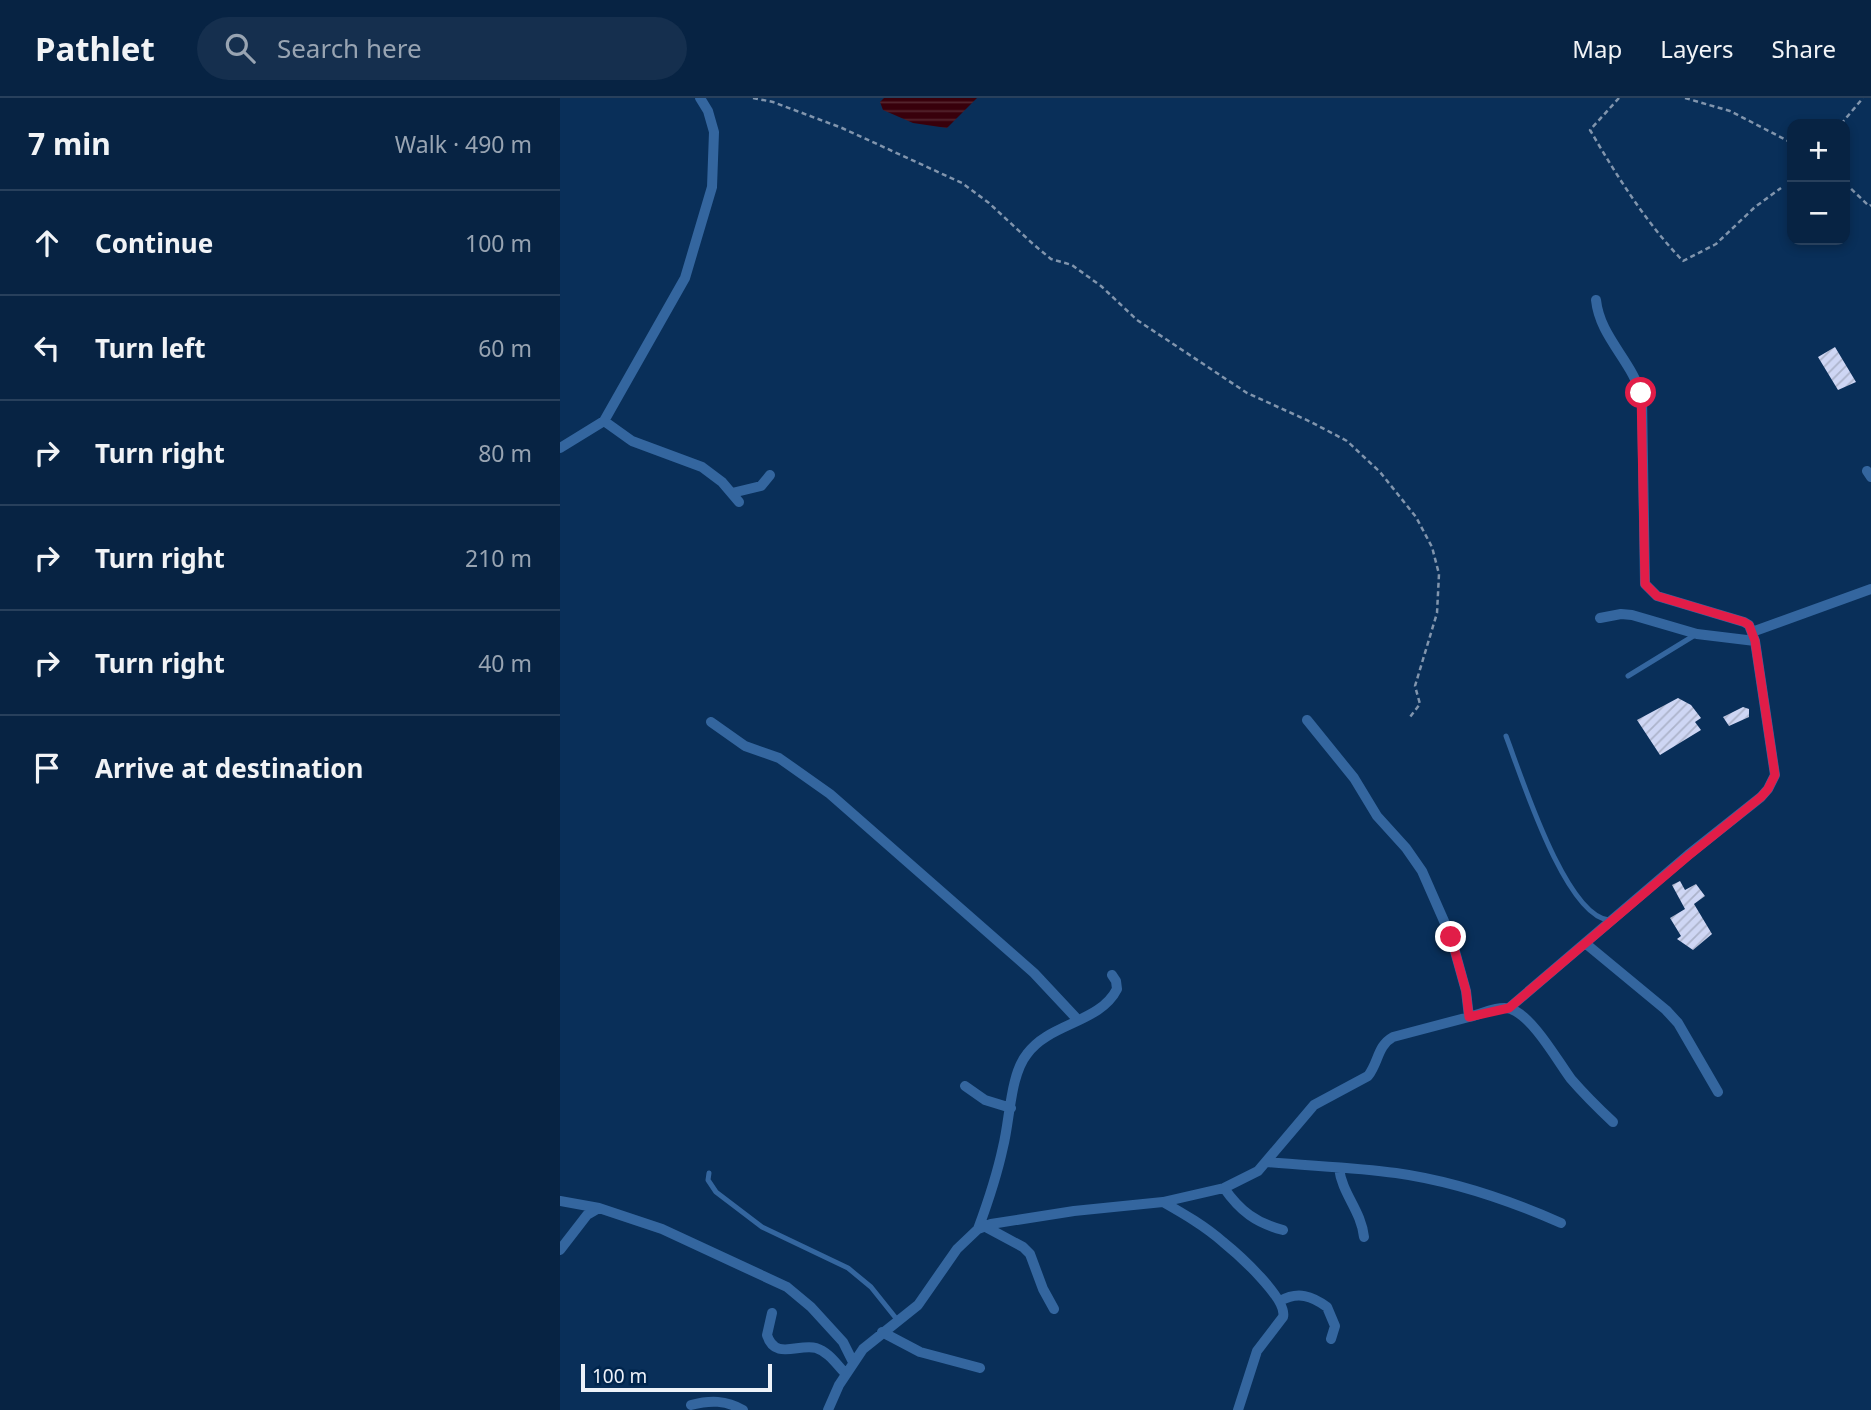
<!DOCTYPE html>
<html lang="en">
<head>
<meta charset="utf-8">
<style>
	body { margin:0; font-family:"Noto Sans",sans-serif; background:#152f4e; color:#f1f3f6 }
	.controls { position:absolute; right:21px; top:21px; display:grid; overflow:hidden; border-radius:14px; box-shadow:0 4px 10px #0003 }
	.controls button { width:63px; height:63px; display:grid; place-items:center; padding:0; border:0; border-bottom:2px solid #28405c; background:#072343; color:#f1f3f6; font:35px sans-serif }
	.scale { position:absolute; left:21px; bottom:18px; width:191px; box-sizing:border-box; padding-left:7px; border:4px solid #edf2f9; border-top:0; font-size:19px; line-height:24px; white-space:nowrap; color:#edf2f9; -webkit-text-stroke:5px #00254d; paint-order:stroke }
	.stop { position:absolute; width:21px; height:21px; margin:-16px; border:5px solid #e11d48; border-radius:50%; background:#fff }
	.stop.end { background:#e11d48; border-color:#fff; box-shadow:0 2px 7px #0008 }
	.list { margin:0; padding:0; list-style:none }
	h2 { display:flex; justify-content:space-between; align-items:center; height:91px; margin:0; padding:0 28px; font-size:30px }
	h2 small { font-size:23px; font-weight:400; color:#98a4b2 }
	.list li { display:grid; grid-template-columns:46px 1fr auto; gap:21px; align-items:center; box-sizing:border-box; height:105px; padding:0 28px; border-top:2px solid #28405c }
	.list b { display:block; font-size:26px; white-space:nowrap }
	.list em { font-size:23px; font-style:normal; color:#98a4b2 }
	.icon { flex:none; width:38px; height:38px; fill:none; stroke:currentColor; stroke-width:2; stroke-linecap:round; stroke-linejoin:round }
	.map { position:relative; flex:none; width:1311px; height:1312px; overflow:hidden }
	header { display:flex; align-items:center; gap:42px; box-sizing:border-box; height:98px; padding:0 35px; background:#072343; border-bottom:2px solid #28405c }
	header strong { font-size:33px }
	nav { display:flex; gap:38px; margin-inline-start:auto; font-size:24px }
	.search { width:490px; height:63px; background:#152f4e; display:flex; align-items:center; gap:18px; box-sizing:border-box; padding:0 24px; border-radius:38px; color:#98a4b2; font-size:26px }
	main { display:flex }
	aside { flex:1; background:#072343 }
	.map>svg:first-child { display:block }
	.water { fill:url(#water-rules) }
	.building { fill:url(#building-hatch) }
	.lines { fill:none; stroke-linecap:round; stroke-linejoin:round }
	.path { stroke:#8195ad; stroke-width:2.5; stroke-dasharray:5 3.5; stroke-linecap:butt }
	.service { stroke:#34669f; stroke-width:5 }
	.minor { stroke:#34669f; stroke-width:10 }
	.route { stroke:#e11d48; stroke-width:9 }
</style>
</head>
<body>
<header>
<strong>Pathlet</strong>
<div class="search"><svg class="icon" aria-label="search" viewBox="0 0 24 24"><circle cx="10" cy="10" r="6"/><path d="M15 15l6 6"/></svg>Search here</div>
<nav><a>Map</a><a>Layers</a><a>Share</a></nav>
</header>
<main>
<aside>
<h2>7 min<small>Walk · 490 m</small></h2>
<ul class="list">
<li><svg class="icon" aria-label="ahead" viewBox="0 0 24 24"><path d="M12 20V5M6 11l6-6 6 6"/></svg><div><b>Continue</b></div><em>100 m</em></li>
<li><svg class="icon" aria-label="left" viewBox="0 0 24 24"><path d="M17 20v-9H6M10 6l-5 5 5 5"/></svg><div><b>Turn left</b></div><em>60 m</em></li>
<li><svg class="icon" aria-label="right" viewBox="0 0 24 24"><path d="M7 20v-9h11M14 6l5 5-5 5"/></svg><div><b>Turn right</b></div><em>80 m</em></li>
<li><svg class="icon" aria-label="right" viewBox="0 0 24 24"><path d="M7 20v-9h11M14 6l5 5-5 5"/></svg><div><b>Turn right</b></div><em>210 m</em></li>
<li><svg class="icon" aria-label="right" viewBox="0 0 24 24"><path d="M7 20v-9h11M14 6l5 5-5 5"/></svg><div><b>Turn right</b></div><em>40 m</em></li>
<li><svg class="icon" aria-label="arrive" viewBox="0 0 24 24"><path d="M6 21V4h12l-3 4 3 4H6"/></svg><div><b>Arrive at destination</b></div></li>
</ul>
</aside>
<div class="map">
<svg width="1311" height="1312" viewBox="0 0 1311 1312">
	<defs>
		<pattern id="water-rules" width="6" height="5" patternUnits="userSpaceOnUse" patternTransform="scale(1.75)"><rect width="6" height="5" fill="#38000b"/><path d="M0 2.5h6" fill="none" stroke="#55262f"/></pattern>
		<pattern id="building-hatch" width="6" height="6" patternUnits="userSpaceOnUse" patternTransform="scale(1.75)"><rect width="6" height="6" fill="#ced6f4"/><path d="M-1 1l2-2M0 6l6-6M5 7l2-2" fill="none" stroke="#acb3ca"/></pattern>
	</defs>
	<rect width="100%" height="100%" fill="#092f59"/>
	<path class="water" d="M324 0H417L387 30 353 25 323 12 320 4Z"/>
	<path class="building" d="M1275 249 1296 284 1278 292 1258 259Z
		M1118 600 1131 607 1141 620 1135 624 1141 632 1100 657 1077 622Z
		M1183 609 1189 611V619L1169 628 1163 619Z
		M1120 783 1125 792 1136 786 1145 798 1134 806 1152 836 1133 852 1117 841 1121 838 1110 820 1125 811 1112 787Z"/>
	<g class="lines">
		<path class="path" d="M193 0 213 4 282 30 402 85 429 105 473 146 491 161 512 167 541 188 577 222 687 295 751 324 787 343 820 374 856 419 872 449 879 476 877 515 855 588 860 606 850 619
			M1059 0 1030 32C1057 78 1086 125 1123 163L1156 146 1195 109 1221 90
			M1125 0 1170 13 1232 45
			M1281 26 1303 0
			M1285 85 1309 108 1311 107"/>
		<path class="service" d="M1068 578 1135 537
			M946 638C961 677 1005 818 1049 822
			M149 1075 148 1082 156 1094 202 1129 288 1170 311 1189 339 1224"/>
		<path class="minor" d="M44 323 72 343 142 369 162 384 179 404
			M0 350 44 323 125 180 152 89 154 34 148 13 140 0
			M1307 373 1311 379
			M172 395 201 388 210 377
			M1040 520 1061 516 1072 517 1137 536 1195 543
			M1192 534 1311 491
			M151 624 185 648 219 660 270 696 474 875 517 921
			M1025 845 1106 912 1118 925 1158 994
			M949 910 1128 757 1201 699 1208 691 1215 677 1195 543 1189 527 1184 524 1097 498 1085 486 1082 300C1073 263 1040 240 1036 202
			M909 919C921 916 939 907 951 911 973 919 997 962 1011 981 1024 996 1038 1010 1053 1024
			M405 988 425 1002 451 1010
			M707 1064C750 1068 793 1069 836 1075 893 1083 949 1102 1001 1125
			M779 1070C782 1096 801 1112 804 1139
			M664 1090C680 1113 696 1125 723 1132
			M0 1103 39 1110
			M603 1104C624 1116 645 1128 663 1144 678 1156 728 1201 723 1219L697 1253 678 1312
			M424 1128 463 1149 470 1156 483 1191 494 1211
			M418 1131C428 1104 437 1077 443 1049 450 1022 450 977 467 956 489 925 540 925 557 891L556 883 552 877
			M0 1152 27 1117 39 1110 102 1131 227 1189 251 1209 283 1244 293 1264
			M720 1203C738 1193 752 1198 767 1209L775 1228 771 1241
			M212 1215 207 1237C215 1263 239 1245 256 1250 269 1254 277 1267 286 1276
			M322 1234 360 1254 420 1270
			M131 1307C150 1302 166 1302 183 1312
			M268 1312 279 1287 303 1251 358 1207 397 1151 418 1131 431 1126 514 1113 603 1104 664 1090 698 1073 754 1007 808 978C819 964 817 948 833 939L909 919 906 893 891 839 862 773 846 750 817 718 794 680 747 622"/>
	</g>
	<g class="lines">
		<path class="route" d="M891 839 906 893 909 919 949 910 1128 758 1201 699 1208 691 1215 677 1195 543 1189 527 1184 524 1097 498 1085 486 1081 295"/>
	</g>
</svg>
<div class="controls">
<button>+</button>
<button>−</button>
</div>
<div class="scale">100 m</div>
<div class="stop" style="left:1081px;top:295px"></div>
<div class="stop end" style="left:891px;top:839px"></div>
</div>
</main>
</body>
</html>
